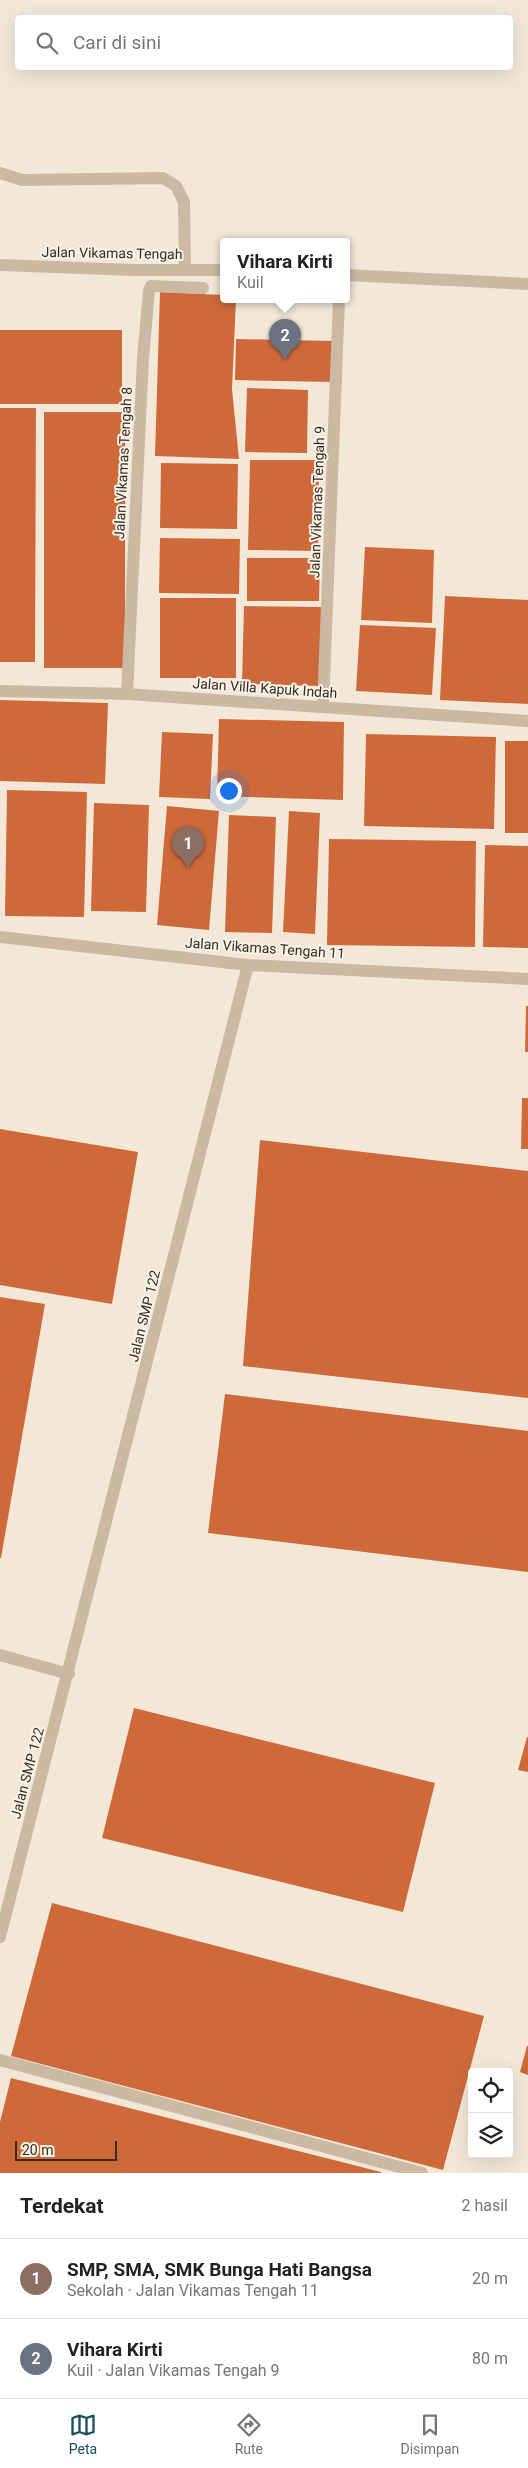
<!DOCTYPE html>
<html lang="id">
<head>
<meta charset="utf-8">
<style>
	body { margin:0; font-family:Roboto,sans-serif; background:#f6f6f6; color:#222 }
	.controls { position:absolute; right:15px; bottom:15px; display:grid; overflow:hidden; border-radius:5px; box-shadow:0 5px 20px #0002 }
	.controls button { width:45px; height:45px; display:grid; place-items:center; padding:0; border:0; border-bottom:1px solid #e0e0e0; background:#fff; color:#222; font:25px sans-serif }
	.scale { position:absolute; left:15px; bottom:12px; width:102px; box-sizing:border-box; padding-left:5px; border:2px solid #362c26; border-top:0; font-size:14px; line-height:18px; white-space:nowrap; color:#362c26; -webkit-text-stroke:4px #faf2e4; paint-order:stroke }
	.you { position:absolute; left:228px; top:790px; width:18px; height:18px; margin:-12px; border:4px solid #fff; border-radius:50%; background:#1a73e8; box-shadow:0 0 0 8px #1a73e833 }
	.badge { display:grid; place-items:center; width:32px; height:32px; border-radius:50%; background:#19515a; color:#fff; font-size:16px; font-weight:700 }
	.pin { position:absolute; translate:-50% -41px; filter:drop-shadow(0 1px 2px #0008) }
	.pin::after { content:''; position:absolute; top:26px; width:18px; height:15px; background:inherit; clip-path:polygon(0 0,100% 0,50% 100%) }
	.popup { position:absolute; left:220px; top:238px; width:130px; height:65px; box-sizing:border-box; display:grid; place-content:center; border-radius:5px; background:#fff; filter:drop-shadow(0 1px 4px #0005); font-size:16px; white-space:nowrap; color:#767676 }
	.popup b { font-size:19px; color:#222 }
	.popup::after { content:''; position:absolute; left:50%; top:100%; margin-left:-10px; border:10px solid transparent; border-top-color:#fff }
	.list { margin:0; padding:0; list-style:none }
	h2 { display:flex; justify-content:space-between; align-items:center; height:65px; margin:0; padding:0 20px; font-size:21px }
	h2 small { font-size:16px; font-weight:400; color:#767676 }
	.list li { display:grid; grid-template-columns:32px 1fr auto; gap:15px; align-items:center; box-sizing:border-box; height:80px; padding:0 20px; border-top:1px solid #e0e0e0 }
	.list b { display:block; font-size:19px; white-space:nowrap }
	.list p { margin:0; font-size:16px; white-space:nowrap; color:#767676 }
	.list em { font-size:16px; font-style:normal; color:#767676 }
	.icon { flex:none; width:28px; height:28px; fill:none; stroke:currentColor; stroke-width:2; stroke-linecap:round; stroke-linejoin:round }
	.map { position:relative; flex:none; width:528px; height:2173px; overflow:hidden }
	.search { position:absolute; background:#fff; box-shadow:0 5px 20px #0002; left:15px; right:15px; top:15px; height:55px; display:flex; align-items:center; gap:12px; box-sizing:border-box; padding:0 18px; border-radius:5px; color:#767676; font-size:19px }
	.sheet { height:225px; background:#fff }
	nav { display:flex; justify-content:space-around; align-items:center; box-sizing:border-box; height:70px; border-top:1px solid #e0e0e0; background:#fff; font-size:14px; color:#767676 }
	nav a { display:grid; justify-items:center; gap:2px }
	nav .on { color:#19515a }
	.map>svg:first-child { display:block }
	.building { fill:#ce6a3a }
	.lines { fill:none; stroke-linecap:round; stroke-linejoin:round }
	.minor { stroke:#cbb9a3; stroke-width:12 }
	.labels { text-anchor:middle; stroke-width:4; stroke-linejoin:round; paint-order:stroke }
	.street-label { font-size:14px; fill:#362c26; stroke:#faf2e4 }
</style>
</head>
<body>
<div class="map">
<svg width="528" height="2173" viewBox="0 0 528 2173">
	<rect width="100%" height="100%" fill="#f3e8d8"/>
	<path class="building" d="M160 292 224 295V299H236L232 389 239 459 155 456Z
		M0 330H122V404H0Z
		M236 339 334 341 333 382 235 380Z
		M247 388 308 390 307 453 245 452Z
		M0 408H36L35 662H0Z
		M44 412H125V668H44Z
		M250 460H319L318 551 248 550Z
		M161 463 238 464 237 529 160 528Z
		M160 538 240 539 239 594 159 593Z
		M365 547 434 550 432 623 361 620Z
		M247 558H320L319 601H247Z
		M445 596 528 600V704L440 700Z
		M160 598H236V678H160Z
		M244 606 322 607 320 686 242 684Z
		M360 625 436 628 432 695 356 691Z
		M0 700 108 703 105 784 0 781Z
		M219 719 344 722 343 800 217 796Z
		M162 732 213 734 210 799 159 797Z
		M366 734 496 737 494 829 364 826Z
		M505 741H528V833H505Z
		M7 790 87 792 84 917 5 916Z
		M94 803 149 805 146 912 91 911Z
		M167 806 219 811 209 930 157 925Z
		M289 811 320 813 315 934 283 932Z
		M229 815 276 817 272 933 225 932Z
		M329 839 476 841 475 947 327 945Z
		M485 845 528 846V948L483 947Z
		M526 1006H528V1052H525Z
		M522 1098H528V1149H521Z
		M0 1129 138 1152 112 1304 0 1285Z
		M260 1140 528 1171V1398L243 1366Z
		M0 1297 45 1304 1 1558H0Z
		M225 1394 528 1431V1572L208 1533Z
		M134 1708 435 1783 403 1912 102 1838Z
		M527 1737H528V1772L518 1770Z
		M52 1903 484 2016 443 2170 11 2056Z
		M527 2046H528V2075L520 2072Z
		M11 2078 381 2172V2173H0V2122Z"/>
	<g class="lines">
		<path class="minor" d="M0 173 22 180 163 178 176 186 184 202 185 269
			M0 265 134 270H224
			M346 275 528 284
			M0 691 127 694 528 721
			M127 694 143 358 149 291 151 286 203 288
			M323 707 339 299
			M0 937 248 965 528 979
			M0 1655 69 1674
			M0 1937 248 965
			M0 2060 422 2173"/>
	</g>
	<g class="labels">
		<g class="street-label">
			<text transform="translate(112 253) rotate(1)" y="5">Jalan Vikamas Tengah</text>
			<text transform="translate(123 463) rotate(-87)" y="5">Jalan Vikamas Tengah 8</text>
			<text transform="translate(317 502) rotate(-88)" y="5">Jalan Vikamas Tengah 9</text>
			<text transform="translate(265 688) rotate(4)" y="5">Jalan Villa Kapuk Indah</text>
			<text transform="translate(265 948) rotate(4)" y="5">Jalan Vikamas Tengah 11</text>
			<text transform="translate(144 1316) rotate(-76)" y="5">Jalan SMP 122</text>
			<text transform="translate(27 1773) rotate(-75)" y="5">Jalan SMP 122</text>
		</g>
	</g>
</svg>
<div class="controls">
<button><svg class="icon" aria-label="locate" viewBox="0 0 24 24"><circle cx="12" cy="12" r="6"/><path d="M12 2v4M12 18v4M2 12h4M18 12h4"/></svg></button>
<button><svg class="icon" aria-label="layers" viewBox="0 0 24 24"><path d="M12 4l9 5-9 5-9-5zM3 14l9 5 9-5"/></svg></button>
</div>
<div class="scale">20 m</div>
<div class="you"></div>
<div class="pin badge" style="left:188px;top:868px;background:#8d6e63">1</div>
<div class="pin badge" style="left:285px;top:360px;background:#6b7280">2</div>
<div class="popup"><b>Vihara Kirti</b>Kuil</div>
<div class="search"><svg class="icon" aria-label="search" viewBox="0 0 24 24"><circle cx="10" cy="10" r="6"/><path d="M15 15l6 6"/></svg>Cari di sini</div>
</div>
<section class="sheet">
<h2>Terdekat<small>2 hasil</small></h2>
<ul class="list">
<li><span class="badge" style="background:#8d6e63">1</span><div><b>SMP, SMA, SMK Bunga Hati Bangsa</b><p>Sekolah · Jalan Vikamas Tengah 11</p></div><em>20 m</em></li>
<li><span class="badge" style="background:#6b7280">2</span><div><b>Vihara Kirti</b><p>Kuil · Jalan Vikamas Tengah 9</p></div><em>80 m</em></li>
</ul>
</section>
<nav>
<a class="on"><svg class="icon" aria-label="map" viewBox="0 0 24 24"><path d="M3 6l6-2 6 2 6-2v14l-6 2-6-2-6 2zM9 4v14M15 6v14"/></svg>Peta</a>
<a><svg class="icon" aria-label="directions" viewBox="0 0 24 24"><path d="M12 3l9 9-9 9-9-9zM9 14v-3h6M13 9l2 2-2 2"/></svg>Rute</a>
<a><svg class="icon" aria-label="saved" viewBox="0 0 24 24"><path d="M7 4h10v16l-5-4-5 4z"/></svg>Disimpan</a>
</nav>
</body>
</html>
